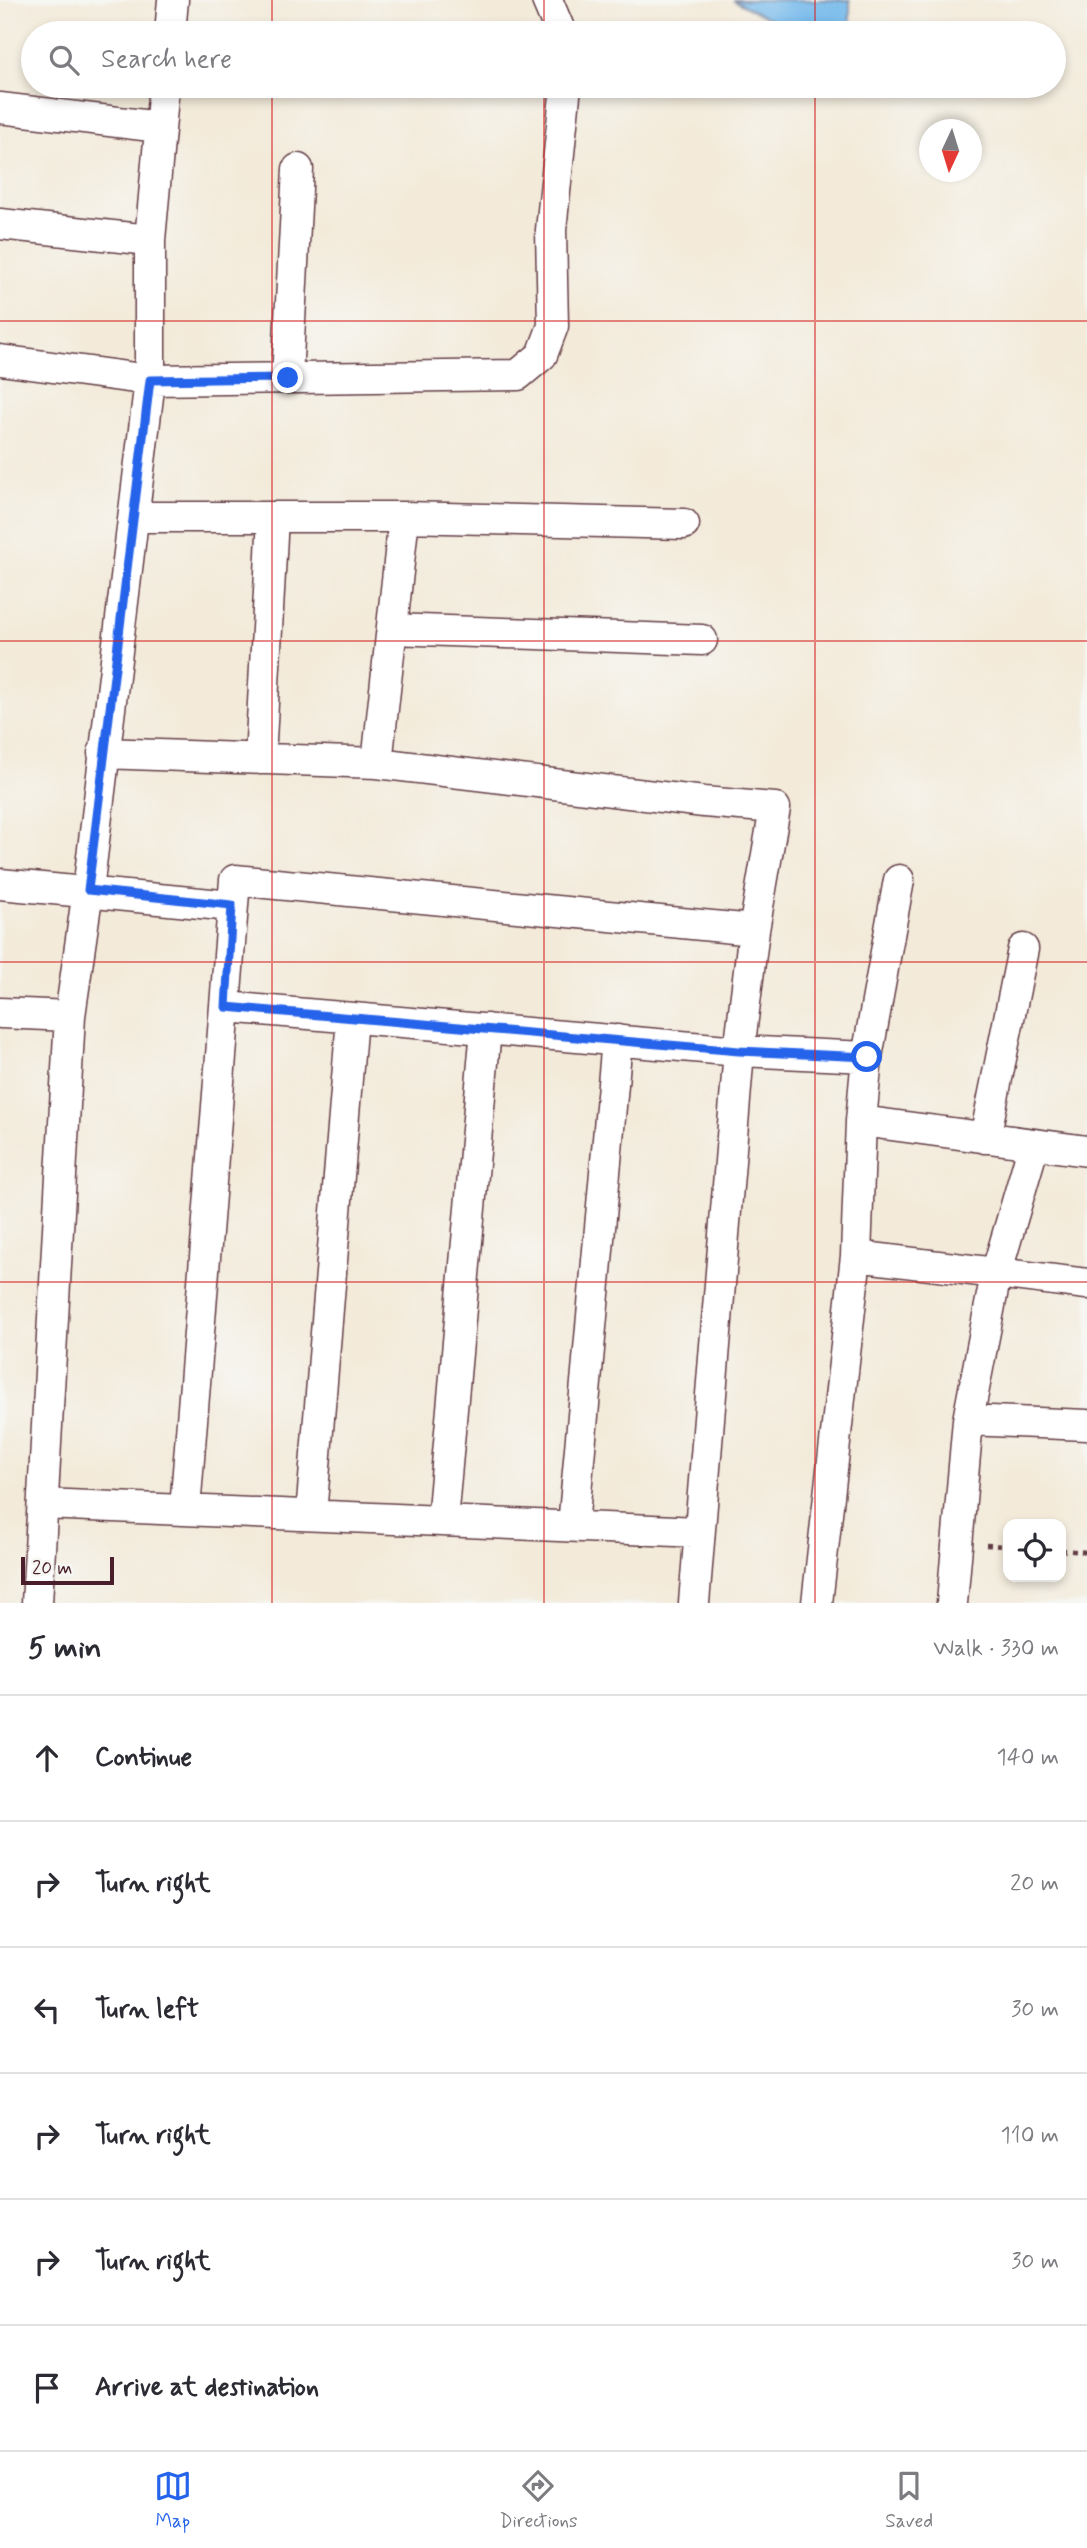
<!DOCTYPE html>
<html lang="en">
<head>
<meta charset="utf-8">
<style>
	body { margin:0; font-family:Mynerve,sans-serif; background:#f2f2f3; color:#2b2b33 }
	.controls { position:absolute; right:21px; bottom:21px; display:grid; overflow:hidden; border-radius:14px; box-shadow:0 4px 10px #0003 }
	.controls button { width:63px; height:63px; display:grid; place-items:center; padding:0; border:0; border-bottom:2px solid #e1e1e2; background:#fff; color:#2b2b33; font:35px sans-serif }
	.compass { position:absolute; left:919px; top:119px; width:63px; height:63px; border-radius:50%; background:#fff; box-shadow:0 4px 10px #0003; rotate:184deg }
	.scale { position:absolute; left:21px; bottom:18px; width:93px; box-sizing:border-box; padding-left:7px; border:4px solid #4a1f2b; border-top:0; font-size:19px; line-height:24px; white-space:nowrap; color:#4a1f2b; -webkit-text-stroke:5px #f6f6f2; paint-order:stroke }
	.stop { position:absolute; width:21px; height:21px; margin:-16px; border:5px solid #2563eb; border-radius:50%; background:#fff }
	.stop.end { background:#2563eb; border-color:#fff; box-shadow:0 2px 7px #0008 }
	.list { margin:0; padding:0; list-style:none }
	h2 { display:flex; justify-content:space-between; align-items:center; height:91px; margin:0; padding:0 28px; font-size:30px }
	h2 small { font-size:23px; font-weight:400; color:#7c7c81 }
	.list li { display:grid; grid-template-columns:46px 1fr auto; gap:21px; align-items:center; box-sizing:border-box; height:126px; padding:0 28px; border-top:2px solid #e1e1e2 }
	.list b { display:block; font-size:26px; white-space:nowrap }
	.list em { font-size:23px; font-style:normal; color:#7c7c81 }
	.icon { flex:none; width:38px; height:38px; fill:none; stroke:currentColor; stroke-width:2; stroke-linecap:round; stroke-linejoin:round }
	.map { position:relative; flex:none; width:1087px; height:1603px; overflow:hidden }
	.search { position:absolute; background:#fff; box-shadow:0 4px 10px #0003; left:21px; right:21px; top:21px; height:77px; display:flex; align-items:center; gap:18px; box-sizing:border-box; padding:0 24px; border-radius:38px; color:#7c7c81; font-size:26px }
	.sheet { height:847px; background:#fff }
	nav { display:flex; justify-content:space-around; align-items:center; box-sizing:border-box; height:98px; border-top:2px solid #e1e1e2; background:#fff; font-size:19px; color:#7c7c81 }
	nav a { display:grid; justify-items:center; gap:4px }
	nav .on { color:#2563eb }
	.map>svg:first-child { display:block }
	.water { fill:#74b9eb; stroke:#5f6c8b; stroke-width:2 }
	.lines { fill:none; stroke-linecap:round; stroke-linejoin:round }
	.minor-casing { stroke:#633d45; stroke-width:33 }
	.path { stroke:#633d45; stroke-width:4.5; stroke-dasharray:5 5; stroke-linecap:butt }
	.minor { stroke:#fff; stroke-width:30 }
	.route { stroke:#2563eb; stroke-width:9 }
	.grid { fill:none; stroke:#d62828; stroke-width:2; stroke-opacity:0.55 }
</style>
</head>
<body>
<div class="map">
<svg width="1087" height="1603" viewBox="0 0 1087 1603">
	<rect width="100%" height="100%" fill="#f6f6f2"/>
	<filter id="ink" filterUnits="userSpaceOnUse"><feTurbulence type="fractalNoise" baseFrequency=".0143" numOctaves="2"/><feDisplacementMap in="SourceGraphic" scale="14" xChannelSelector="R" yChannelSelector="G"/><feConvolveMatrix kernelMatrix="1 2 1 2 8 2 1 2 1" color-interpolation-filters="sRGB"/></filter>
	<filter id="wash" filterUnits="userSpaceOnUse"><feTurbulence type="fractalNoise" baseFrequency=".00686" numOctaves="4" result="noise"/><feDisplacementMap in="SourceGraphic" scale="28" xChannelSelector="R" yChannelSelector="G"/><feGaussianBlur stdDeviation="1.57" result="paint"/><feColorMatrix in="noise" values="0 0 0 0 0 0 0 0 0 0 0 0 0 0 0 0 0 1.4 0 .05"/><feComposite in="paint" operator="in"/></filter>
	<g filter="url(#wash)">
		<rect width="100%" height="100%" fill="#f3ead9"/>
		<path class="water" d="M733 0H850V24C844 26 837 31 830 33 803 40 757 12 733 0Z"/>
	</g>
	<g filter="url(#ink)">
		<g class="lines">
			<defs>
				<path id="minor" d="M547 0 561 33
					M170 33 173 0
					M0 108 160 127
					M0 224 150 240
					M0 360 150 380 518 375 542 355 553 326 551 230 566 86
					M287 378 298 169
					M134 517H404L377 763
					M404 517 684 524
					M392 629 702 640
					M103 753 377 763 704 802 775 808 754 930 739 1051 867 1057 861 1121 856 1256 817 1603
					M260 759 273 517
					M0 884 232 906
					M226 1007 739 1051 694 1603
					M0 1013 70 1016
					M867 1057 899 880
					M861 1121 1087 1151
					M985 1138 1023 949
					M856 1256 1087 1284
					M968 1420 1087 1425
					M44 1504 699 1532
					M185 1509 235 880 754 930
					M311 1515 352 1018
					M442 1521 486 1029
					M573 1526 617 1040
					M37 1603 70 1016 88 890 150 380V240L164 86
					M952 1603 968 1420 996 1274 1034 1144"/>
			</defs>
			<use href="#minor" class="minor-casing"/>
			<path class="path" d="M986 1545 1008 1546
				M1061 1550 1087 1552"/>
			<use href="#minor" class="minor"/>
		</g>
	</g>
	<g class="lines" filter="url(#ink)">
		<path class="route" d="M288 378 150 380 88 890 232 905 226 1007 739 1051 867 1057"/>
	</g>
	<path class="grid" d="M272 0V33M544 0V33M815 0V33M272 86V1603M544 86V1603M815 86V1603M0 321H1087M0 641H1087M0 962H1087M0 1282H1087"/>
</svg>
<div class="controls">
<button><svg class="icon" aria-label="locate" viewBox="0 0 24 24"><circle cx="12" cy="12" r="6"/><path d="M12 2v4M12 18v4M2 12h4M18 12h4"/></svg></button>
</div>
<svg class="compass" viewBox="-18 -18 36 36"><path d="M0-13l5 13h-10z" fill="#e53935"/><path d="M0 13l5-13h-10z" fill="#7c7c81"/></svg>
<div class="scale">20 m</div>
<div class="stop" style="left:867px;top:1057px"></div>
<div class="stop end" style="left:288px;top:378px"></div>
<div class="search"><svg class="icon" aria-label="search" viewBox="0 0 24 24"><circle cx="10" cy="10" r="6"/><path d="M15 15l6 6"/></svg>Search here</div>
</div>
<section class="sheet">
<h2>5 min<small>Walk · 330 m</small></h2>
<ul class="list">
<li><svg class="icon" aria-label="ahead" viewBox="0 0 24 24"><path d="M12 20V5M6 11l6-6 6 6"/></svg><div><b>Continue</b></div><em>140 m</em></li>
<li><svg class="icon" aria-label="right" viewBox="0 0 24 24"><path d="M7 20v-9h11M14 6l5 5-5 5"/></svg><div><b>Turn right</b></div><em>20 m</em></li>
<li><svg class="icon" aria-label="left" viewBox="0 0 24 24"><path d="M17 20v-9H6M10 6l-5 5 5 5"/></svg><div><b>Turn left</b></div><em>30 m</em></li>
<li><svg class="icon" aria-label="right" viewBox="0 0 24 24"><path d="M7 20v-9h11M14 6l5 5-5 5"/></svg><div><b>Turn right</b></div><em>110 m</em></li>
<li><svg class="icon" aria-label="right" viewBox="0 0 24 24"><path d="M7 20v-9h11M14 6l5 5-5 5"/></svg><div><b>Turn right</b></div><em>30 m</em></li>
<li><svg class="icon" aria-label="arrive" viewBox="0 0 24 24"><path d="M6 21V4h12l-3 4 3 4H6"/></svg><div><b>Arrive at destination</b></div></li>
</ul>
</section>
<nav>
<a class="on"><svg class="icon" aria-label="map" viewBox="0 0 24 24"><path d="M3 6l6-2 6 2 6-2v14l-6 2-6-2-6 2zM9 4v14M15 6v14"/></svg>Map</a>
<a><svg class="icon" aria-label="directions" viewBox="0 0 24 24"><path d="M12 3l9 9-9 9-9-9zM9 14v-3h6M13 9l2 2-2 2"/></svg>Directions</a>
<a><svg class="icon" aria-label="saved" viewBox="0 0 24 24"><path d="M7 4h10v16l-5-4-5 4z"/></svg>Saved</a>
</nav>
</body>
</html>
